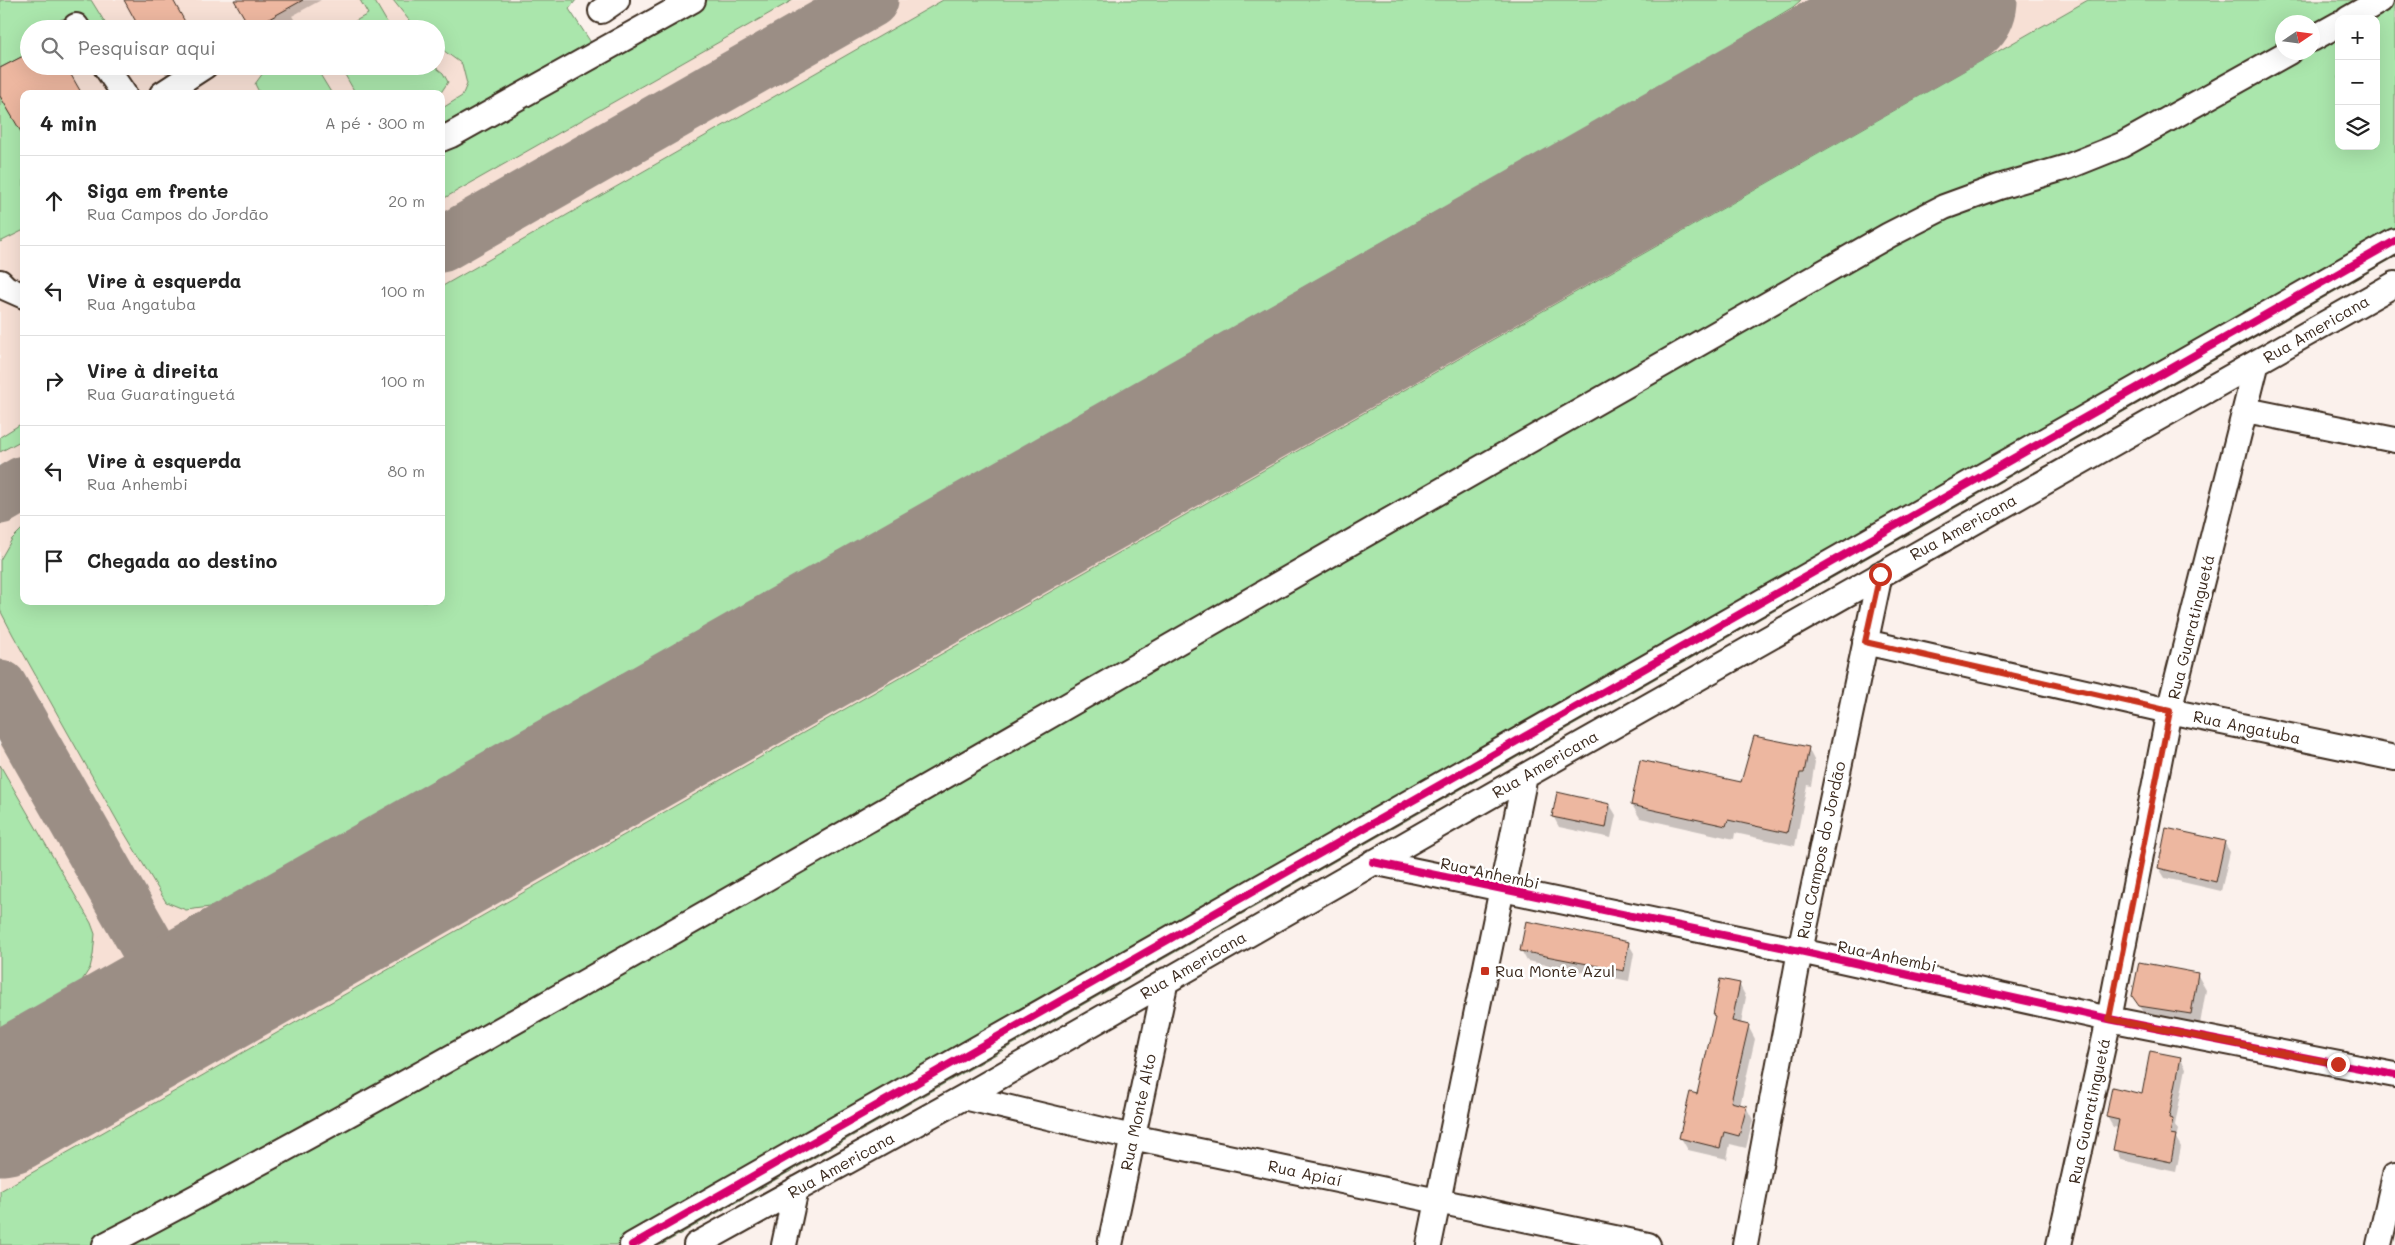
<!DOCTYPE html>
<html lang="pt">
<head>
<meta charset="utf-8">
<style>
	body { margin:0; font-family:Mali,sans-serif; background:#f2f2f2; color:#222 }
	.controls { position:absolute; right:15px; top:15px; display:grid; overflow:hidden; border-radius:10px; box-shadow:0 5px 20px #0002 }
	.controls button { width:45px; height:45px; display:grid; place-items:center; padding:0; border:0; border-bottom:1px solid #e0e0e0; background:#fff; color:#222; font:25px sans-serif }
	.compass { position:absolute; left:2275px; top:15px; width:45px; height:45px; border-radius:50%; background:#fff; box-shadow:0 5px 20px #0002; rotate:77deg }
	.stop { position:absolute; width:15px; height:15px; margin:-11px; border:4px solid #c8321e; border-radius:50%; background:#fff }
	.stop.end { background:#c8321e; border-color:#fff; box-shadow:0 1px 5px #0008 }
	.list { margin:0; padding:0; list-style:none }
	h2 { display:flex; justify-content:space-between; align-items:center; height:65px; margin:0; padding:0 20px; font-size:21px }
	h2 small { font-size:16px; font-weight:400; color:#767676 }
	.list li { display:grid; grid-template-columns:32px 1fr auto; gap:15px; align-items:center; box-sizing:border-box; height:90px; padding:0 20px; border-top:1px solid #e0e0e0 }
	.list b { display:block; font-size:19px; white-space:nowrap }
	.list p { margin:0; font-size:16px; white-space:nowrap; color:#767676 }
	.list em { font-size:16px; font-style:normal; color:#767676 }
	.icon { flex:none; width:28px; height:28px; fill:none; stroke:currentColor; stroke-width:2; stroke-linecap:round; stroke-linejoin:round }
	.map { position:relative; flex:none; width:2395px; height:1245px; overflow:hidden }
	.search { position:absolute; background:#fff; box-shadow:0 5px 20px #0002; left:20px; top:20px; width:425px; height:55px; display:flex; align-items:center; gap:12px; box-sizing:border-box; padding:0 18px; border-radius:28px; color:#767676; font-size:19px }
	.panel { position:absolute; background:#fff; box-shadow:0 5px 20px #0002; left:20px; top:90px; width:425px; height:515px; border-radius:10px }
	.map>svg:first-child { display:block }
	.built { fill:#f7e0d5; fill-rule:evenodd }
	.green { fill:#aae6ac; stroke:#728865; fill-rule:evenodd }
	.shadow { fill:#0003 }
	.lines { fill:none; stroke-linecap:round; stroke-linejoin:round }
	.taxiway { stroke:#9b8e85; stroke-width:55 }
	.runway { stroke:#9b8e85; stroke-width:139 }
	.building { fill:#edb7a0; stroke:#3b2a1e }
	.minor-casing { stroke:#3b2a1e; stroke-width:28 }
	.minor { stroke:#fff; stroke-width:24 }
	.cycleway-casing { stroke:#fff; stroke-width:11 }
	.cycleway { stroke:#d6006c; stroke-width:8 }
	.route { stroke:#c8321e; stroke-width:6 }
	.poi-dot { fill:#c8321e; stroke:#fff; stroke-width:2 }
	.labels { text-anchor:middle; stroke-width:5; stroke-linejoin:round; paint-order:stroke }
	.street-label { font-size:16px; fill:#3b2a1e; stroke:#fff }
	.poi-label { font-size:16px; fill:#3b2a1e; stroke:#fff; text-anchor:start }
</style>
</head>
<body>
<div class="map">
<svg width="2395" height="1245" viewBox="0 0 2395 1245">
	<rect width="100%" height="100%" fill="#fbf1ec"/>
	<filter id="ink" filterUnits="userSpaceOnUse"><feTurbulence type="fractalNoise" baseFrequency=".02" numOctaves="2"/><feDisplacementMap in="SourceGraphic" scale="10" xChannelSelector="R" yChannelSelector="G"/><feConvolveMatrix kernelMatrix="1 2 1 2 8 2 1 2 1" color-interpolation-filters="sRGB"/></filter>
	<g filter="url(#ink)">
		<path class="built" d="M0 0H576L569 9 594 47 677 0H2395V256L661 1245H0ZM2339 19H2376V146H2339ZM2282 22H2312V52H2282ZM29 29H436V66H29ZM24 94H441V601H24Z"/>
		<path class="green" d="M0 0H91L109 29H78L69 16 60 20 54 29H29V53L0 68Z
			M360 0H374L391 29H341L368 14Z
			M393 0H576L569 9 594 47 676 0H793L441 200V109L462 96 467 84 462 64 436 45V29H416Z
			M943 0H1801L1793 7 1667 83 1414 224 218 906 186 910 166 902 119 824 13 635 0 610V560L12 539 24 527V601H441V287Z
			M2088 0H2395V257L661 1245H0V1191ZM2339 19H2376V146H2339ZM2282 22H2312V52H2282Z
			M274 66H315L332 94H260L255 84 263 73Z
			M340 66H434L443 73 448 82 440 94H356Z
			M0 96 24 135V230L0 242Z
			M24 422V439L0 452V437Z
			M0 765 91 923 95 934 93 955 90 968 81 982 0 1030Z"/>
		<path class="shadow" d="M236 0H321L292 16 297 24 288 29H252Z
			M161 66H204L171 84Z
			M1808 748 1815 762 1811 786 1807 785 1795 846 1735 833 1734 839 1640 818 1632 805 1742 784Z
			M1610 805 1616 815 1611 838 1559 827 1553 816Z
			M2224 842 2230 852 2221 891 2165 878 2159 868Z
			M1628 943 1634 953 1629 981 1527 961 1521 950Z
			M2197 974 2206 990 2199 1030 2150 1021 2133 996Z
			M1739 984 1746 997 1741 1024 1748 1026 1755 1039 1740 1106 1746 1107 1753 1120 1746 1148 1730 1144 1727 1159 1688 1150 1681 1138 1698 1096 1716 1018 1714 1015Z
			M2180 1058 2186 1068 2175 1125 2178 1130 2176 1138 2181 1147 2176 1172 2121 1160 2115 1149 2119 1128 2113 1127 2107 1117 2143 1095Z"/>
		<g class="lines">
			<path class="taxiway" d="M1900 28 1919 0
				M441 245 871 0
				M0 497 24 483
				M0 687 152 954 175 974 199 982 227 977
				M140 1026C156 995 161 989 152 954"/>
			<path class="runway" d="M0 1106 1948 0"/>
		</g>
		<path class="building" d="M124 0H173L189 29H140Z
			M234 0H303L251 29Z
			M29 53V66H66L82 94H24V137L0 96V68Z
			M1754 736 1809 747 1804 773H1800L1787 833 1728 820 1726 826 1631 805 1640 760 1741 782Z
			M1557 792 1610 804 1606 828 1552 817Z
			M2166 828 2225 841 2216 882 2158 868Z
			M1526 921 1629 942 1624 971 1520 951Z
			M2139 962 2198 973 2191 1014 2139 1006 2132 996Z
			M1720 979 1740 983 1732 1021 1749 1025 1731 1102 1747 1106 1739 1136 1724 1132 1720 1148 1679 1138 1690 1092 1697 1094 1715 1016 1713 1015Z
			M2150 1051 2181 1057 2169 1118 2173 1119 2170 1134 2176 1135 2171 1162 2113 1150 2119 1120 2106 1117 2112 1087 2142 1094Z"/>
		<g class="lines">
			<defs>
				<path id="minor" d="M601 11 617 0
					M2348 19 2381 0
					M76 26 78 29
					M2312 39 2339 24
					M105 66 124 94
					M162 94 205 66
					M441 139 451 135 693 0
					M0 282 6 288 24 296
					M2246 410 2395 440
					M1865 642 2169 711 2395 758
					M1373 862 1800 951 2109 1019 2395 1075
					M964 1097 1132 1137 1648 1245
					M105 1245C382 1100 652 944 924 788 1245 603 1567 418 1889 235L1944 207 1999 187 2067 167 2122 145 2289 52
					M632 1245 2395 241
					M696 1245 964 1097 1525 776 2395 284
					M784 1245 796 1189
					M1110 1245 1166 980
					M1429 1245 1525 776
					M1745 1245 1800 951 1880 574
					M2059 1245 2109 1019 2169 711 2257 362
					M2379 1245 2395 1175"/>
			</defs>
			<use href="#minor" class="minor-casing"/>
			<use href="#minor" class="minor"/>
			<defs>
				<path id="cycleway" d="M1373 862 1800 951 2109 1019 2395 1075
					M632 1245 2395 241"/>
			</defs>
			<use href="#cycleway" class="cycleway-casing"/>
			<use href="#cycleway" class="cycleway"/>
		</g>
	</g>
	<g class="lines" filter="url(#ink)">
		<path class="route" d="M1880 574 1865 642 2170 711 2109 1019 2338 1064"/>
	</g>
	<rect class="poi-dot" x="1480" y="966" width="10" height="10" rx="2.5"/>
	<g class="labels">
		<g class="street-label">
			<text transform="translate(2316 329) rotate(-30)" y="6">Rua Americana</text>
			<text transform="translate(1963 527) rotate(-29)" y="6">Rua Americana</text>
			<text transform="translate(2191 627) rotate(-76)" y="6">Rua Guaratinguetá</text>
			<text transform="translate(2247 727) rotate(12)" y="6">Rua Angatuba</text>
			<text transform="translate(1545 764) rotate(-30)" y="6">Rua Americana</text>
			<text transform="translate(1821 850) rotate(-78)" y="6">Rua Campos do Jordão</text>
			<text transform="translate(1490 873) rotate(12)" y="6">Rua Anhembi</text>
			<text transform="translate(1887 956) rotate(12)" y="6">Rua Anhembi</text>
			<text transform="translate(1193 965) rotate(-30)" y="6">Rua Americana</text>
			<text transform="translate(2089 1111) rotate(-78)" y="6">Rua Guaratinguetá</text>
			<text transform="translate(1138 1112) rotate(-78)" y="6">Rua Monte Alto</text>
			<text transform="translate(841 1165) rotate(-29)" y="6">Rua Americana</text>
			<text transform="translate(1305 1173) rotate(12)" y="6">Rua Apiaí</text>
		</g>
		<g class="poi-label">
			<text x="1495" y="977">Rua Monte Azul</text>
		</g>
	</g>
</svg>
<div class="controls">
<button>+</button>
<button>−</button>
<button><svg class="icon" aria-label="layers" viewBox="0 0 24 24"><path d="M12 4l9 5-9 5-9-5zM3 14l9 5 9-5"/></svg></button>
</div>
<svg class="compass" viewBox="-18 -18 36 36"><path d="M0-13l5 13h-10z" fill="#e53935"/><path d="M0 13l5-13h-10z" fill="#767676"/></svg>
<div class="stop" style="left:1880px;top:574px"></div>
<div class="stop end" style="left:2338px;top:1064px"></div>
<div class="search"><svg class="icon" aria-label="search" viewBox="0 0 24 24"><circle cx="10" cy="10" r="6"/><path d="M15 15l6 6"/></svg>Pesquisar aqui</div>
<section class="panel">
<h2>4 min<small>A pé · 300 m</small></h2>
<ul class="list">
<li><svg class="icon" aria-label="ahead" viewBox="0 0 24 24"><path d="M12 20V5M6 11l6-6 6 6"/></svg><div><b>Siga em frente</b><p>Rua Campos do Jordão</p></div><em>20 m</em></li>
<li><svg class="icon" aria-label="left" viewBox="0 0 24 24"><path d="M17 20v-9H6M10 6l-5 5 5 5"/></svg><div><b>Vire à esquerda</b><p>Rua Angatuba</p></div><em>100 m</em></li>
<li><svg class="icon" aria-label="right" viewBox="0 0 24 24"><path d="M7 20v-9h11M14 6l5 5-5 5"/></svg><div><b>Vire à direita</b><p>Rua Guaratinguetá</p></div><em>100 m</em></li>
<li><svg class="icon" aria-label="left" viewBox="0 0 24 24"><path d="M17 20v-9H6M10 6l-5 5 5 5"/></svg><div><b>Vire à esquerda</b><p>Rua Anhembi</p></div><em>80 m</em></li>
<li><svg class="icon" aria-label="arrive" viewBox="0 0 24 24"><path d="M6 21V4h12l-3 4 3 4H6"/></svg><div><b>Chegada ao destino</b></div></li>
</ul>
</section>
</div>
</body>
</html>
